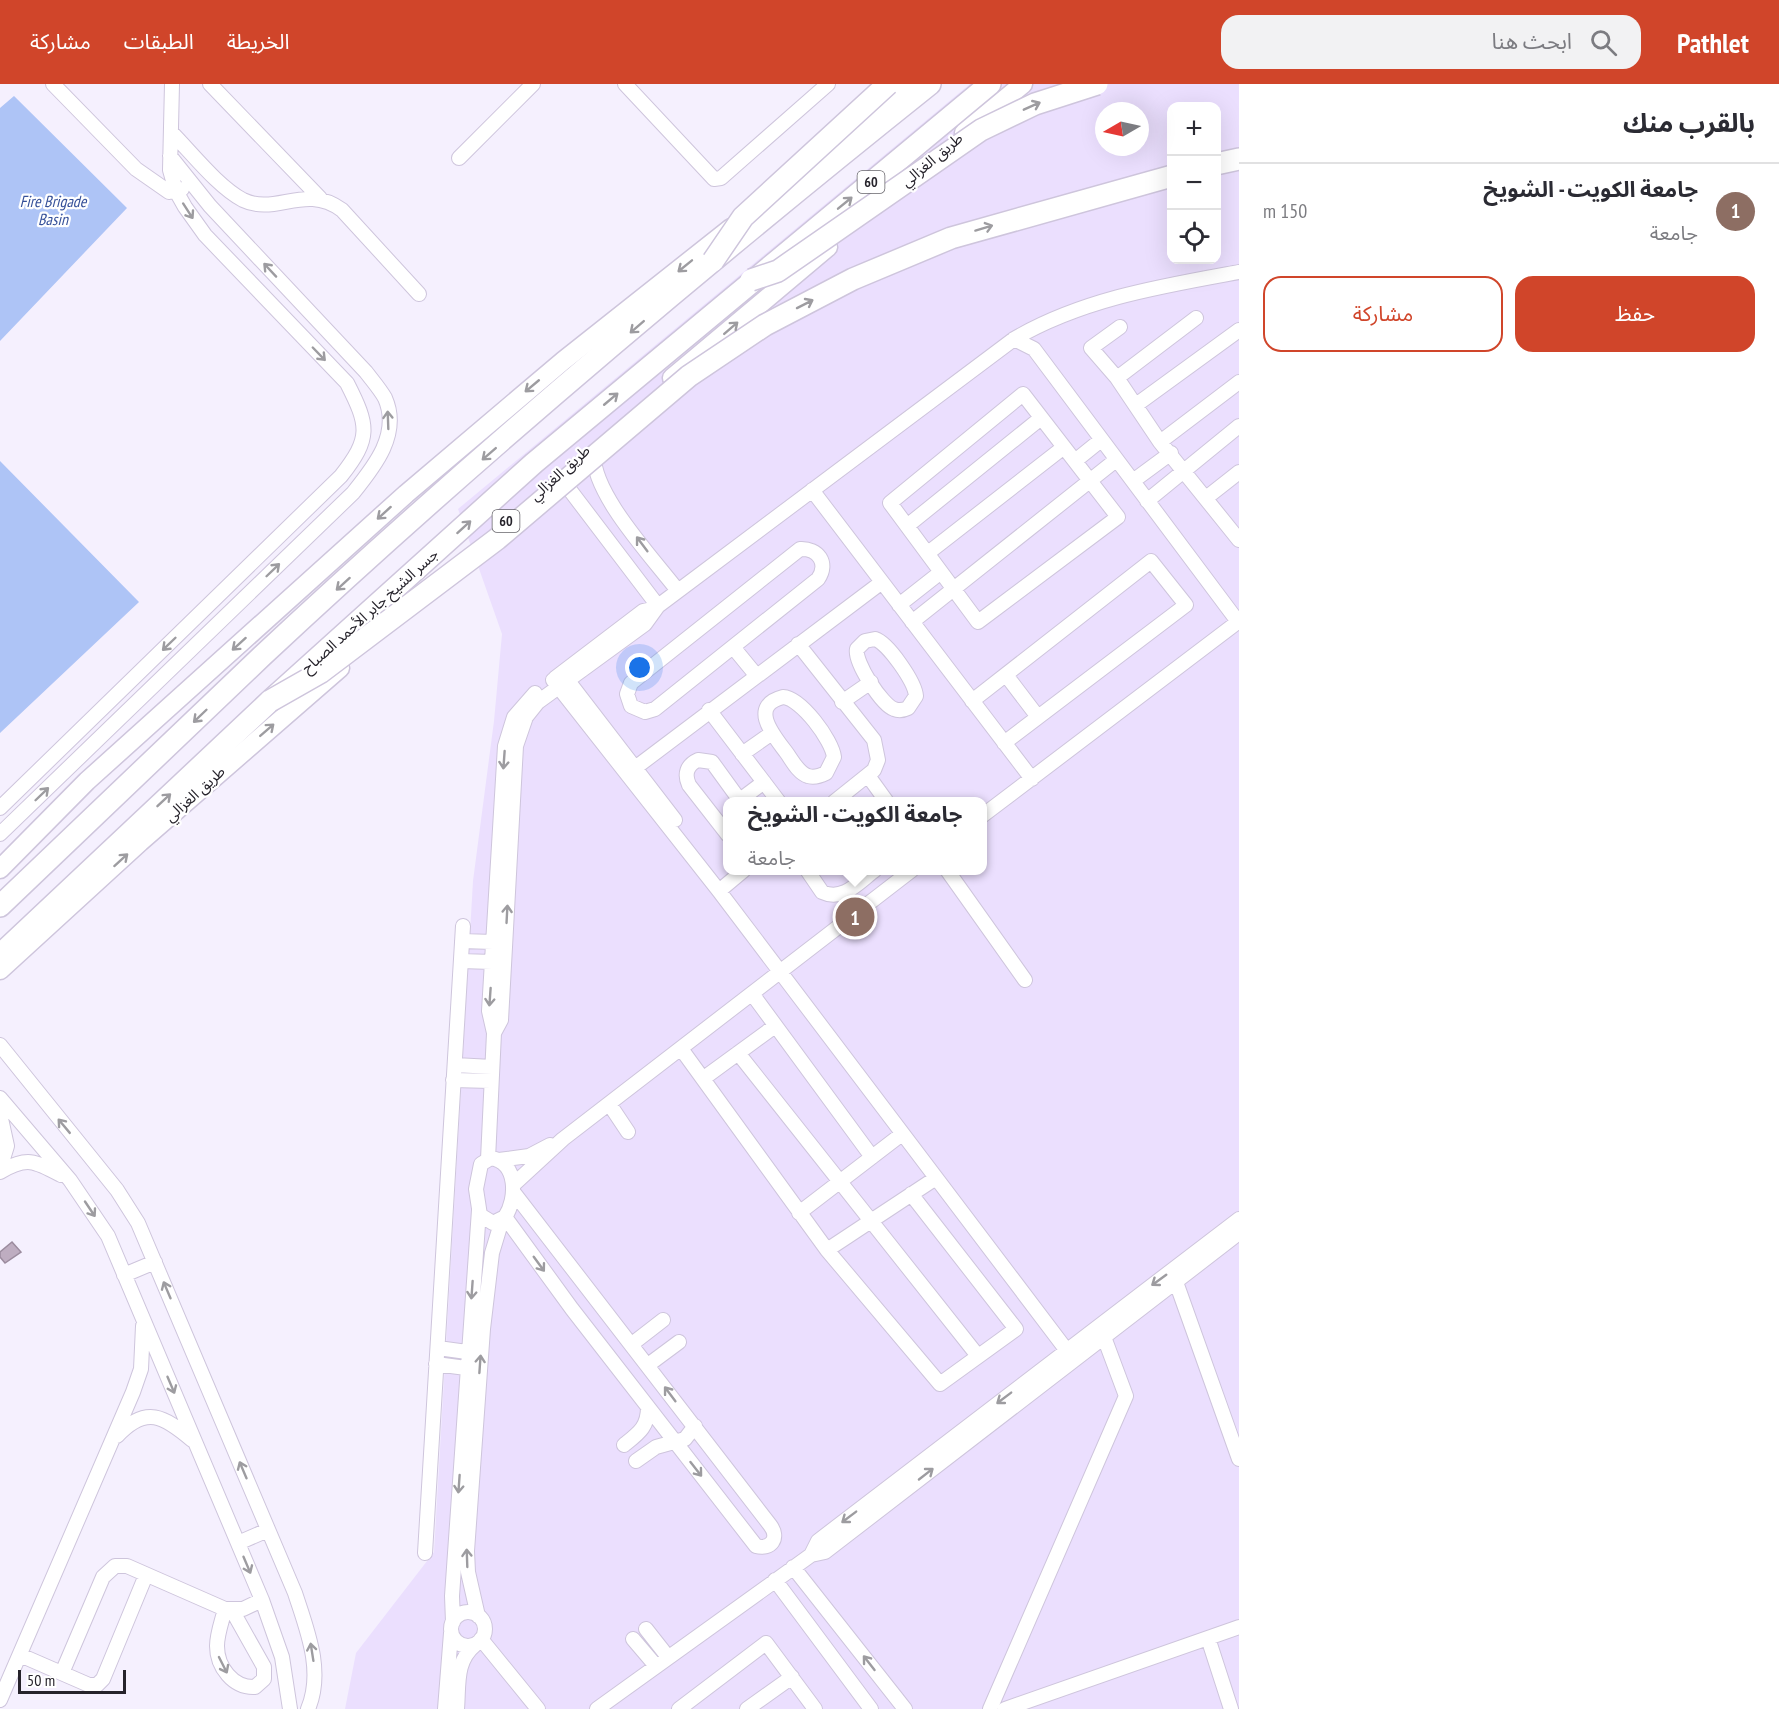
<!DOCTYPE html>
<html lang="ar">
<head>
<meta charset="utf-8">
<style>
	body { margin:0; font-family:"PT Sans Narrow","Noto Sans Arabic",sans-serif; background:#f2f2f3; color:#2b2b33; direction:rtl }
	.controls { position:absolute; right:18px; top:18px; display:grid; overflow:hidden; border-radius:12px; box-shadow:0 6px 24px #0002 }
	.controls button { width:54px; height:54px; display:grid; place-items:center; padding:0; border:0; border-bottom:2px solid #e1e1e2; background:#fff; color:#2b2b33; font:30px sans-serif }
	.compass { position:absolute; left:1095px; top:18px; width:54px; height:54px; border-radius:50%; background:#fff; box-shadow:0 6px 24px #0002; rotate:261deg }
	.scale { position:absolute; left:18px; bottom:15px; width:108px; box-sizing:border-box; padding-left:6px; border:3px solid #26232b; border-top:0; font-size:16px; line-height:21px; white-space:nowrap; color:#26232b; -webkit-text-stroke:4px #fff; paint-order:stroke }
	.you { position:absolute; left:640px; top:584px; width:21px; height:21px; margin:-15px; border:4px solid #fff; border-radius:50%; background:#1a73e8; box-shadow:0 0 0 9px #1a73e833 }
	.badge { display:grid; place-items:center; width:39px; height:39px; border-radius:50%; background:#d0452a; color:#fff; font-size:20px; font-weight:700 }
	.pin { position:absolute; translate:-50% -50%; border:3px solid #fff; box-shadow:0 2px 6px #0006 }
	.popup { position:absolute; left:723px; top:713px; width:264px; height:78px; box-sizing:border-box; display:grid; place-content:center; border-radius:12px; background:#fff; filter:drop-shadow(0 2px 4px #0005); font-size:20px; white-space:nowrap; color:#7c7c81 }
	.popup b { font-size:22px; color:#2b2b33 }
	.popup::after { content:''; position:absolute; left:50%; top:100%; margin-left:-12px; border:12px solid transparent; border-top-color:#fff }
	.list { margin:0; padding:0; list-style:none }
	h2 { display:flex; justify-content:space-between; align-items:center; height:78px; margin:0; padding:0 24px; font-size:26px }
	h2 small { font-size:20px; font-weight:400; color:#7c7c81 }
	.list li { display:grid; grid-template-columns:39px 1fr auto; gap:18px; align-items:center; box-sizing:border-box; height:96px; padding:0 24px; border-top:2px solid #e1e1e2 }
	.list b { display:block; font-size:22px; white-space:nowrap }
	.list p { margin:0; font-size:20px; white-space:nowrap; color:#7c7c81 }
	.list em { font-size:20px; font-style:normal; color:#7c7c81 }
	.actions { display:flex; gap:12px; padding:18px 24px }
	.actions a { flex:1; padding:14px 0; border:2px solid #d0452a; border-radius:18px; text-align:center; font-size:21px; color:#d0452a }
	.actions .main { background:#d0452a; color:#fff }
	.icon { flex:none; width:33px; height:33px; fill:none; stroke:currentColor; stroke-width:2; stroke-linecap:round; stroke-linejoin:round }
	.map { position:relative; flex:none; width:1239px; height:1625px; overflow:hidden; direction:ltr }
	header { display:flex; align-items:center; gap:36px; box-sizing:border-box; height:84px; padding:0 30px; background:#d0452a; color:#fff }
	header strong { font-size:28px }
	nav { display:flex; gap:33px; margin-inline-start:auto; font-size:21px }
	.search { width:420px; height:54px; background:#f2f2f3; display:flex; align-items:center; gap:15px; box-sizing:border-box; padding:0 21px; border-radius:18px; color:#7c7c81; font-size:22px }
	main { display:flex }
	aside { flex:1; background:#fff }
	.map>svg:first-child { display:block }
	.built { fill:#ebdffe; fill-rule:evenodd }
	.water { fill:#aec4f6 }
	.building { fill:#beadc1; stroke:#9b8b9e; stroke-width:1.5 }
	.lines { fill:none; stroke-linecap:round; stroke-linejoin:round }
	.minor-casing { stroke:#cec5dc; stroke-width:16 }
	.major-casing { stroke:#cec5dc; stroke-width:21 }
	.highway-casing { stroke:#cec5dc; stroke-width:24 }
	.minor { stroke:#fff; stroke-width:14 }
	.major { stroke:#fff; stroke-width:18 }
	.highway { stroke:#fff; stroke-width:21 }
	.highway-bridge-casing { stroke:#cec5dc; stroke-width:24; stroke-linecap:butt }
	.highway-bridge { stroke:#fff; stroke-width:21 }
	.oneway { stroke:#9d9ca0 }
	.labels { text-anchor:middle; stroke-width:4.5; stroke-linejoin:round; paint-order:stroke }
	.shield { fill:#fff; stroke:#67656b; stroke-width:1.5 }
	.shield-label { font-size:14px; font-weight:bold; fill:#26232b }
	.street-label { font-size:15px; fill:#26232b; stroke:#fff }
	.water-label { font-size:16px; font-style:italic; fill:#355099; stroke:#fff }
</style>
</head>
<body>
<header>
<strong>Pathlet</strong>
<div class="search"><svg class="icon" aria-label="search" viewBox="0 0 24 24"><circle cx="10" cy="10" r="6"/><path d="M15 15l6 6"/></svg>ابحث هنا</div>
<nav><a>الخريطة</a><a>الطبقات</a><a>مشاركة</a></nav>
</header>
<main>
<aside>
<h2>بالقرب منك<small></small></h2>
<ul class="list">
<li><span class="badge" style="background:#8d6e63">1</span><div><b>جامعة الكويت - الشويخ</b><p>جامعة</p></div><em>150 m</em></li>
</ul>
<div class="actions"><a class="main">حفظ</a><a>مشاركة</a></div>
</aside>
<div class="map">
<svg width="1239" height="1625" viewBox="0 0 1239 1625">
	<rect width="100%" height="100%" fill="#f5f0fe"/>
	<path class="built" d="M970 0H1239V1625H345L356 1569 434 1468 473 797 494 637 502 550 458 425ZM1172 22H1216V176H1172ZM1104 27H1140V63H1104ZM728 718H982V786H728Z"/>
	<path class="water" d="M14 12 127 124 0 257V24Z
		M0 377 139 518 0 649Z"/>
	<path class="building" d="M12 1158 21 1168 5 1179 0 1173V1168Z"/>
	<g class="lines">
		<defs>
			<path id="minor" d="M53 0 136 85 169 108 182 105
				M210 0 320 114
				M625 0 714 95 721 94 828 0
				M171 48C191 68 218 103 243 116 276 132 305 99 342 126L419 210
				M459 74 533 0
				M1120 243 1091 264 1117 294 1160 358 1239 456
				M1014 255 1034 265 1239 539
				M1117 294 1196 234
				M1023 310 1118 433 978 538 890 419Z
				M1136 321 1239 246
				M1160 358 1239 298
				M594 368C590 408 653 474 678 507
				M1075 377 1101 356
				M560 393 658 522
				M1133 397 1171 369
				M812 406 1032 695
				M1206 414 1239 388
				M1147 417 1239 342
				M907 442 1041 334
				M800 465C818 464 829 479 818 495L655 625 645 628 631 622 627 610 631 599Z
				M928 469 1064 363
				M899 521 941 488
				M912 538 1116 376
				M875 555C888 559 915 598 916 612L908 624C904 626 899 627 894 625 882 621 854 578 857 565L865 557Z
				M798 560 874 656 878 676 874 686 834 718
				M733 563 756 591
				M562 589 675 736
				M1006 591 1038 633
				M555 594 643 527 656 524
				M553 596 719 807 1074 1276
				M783 613C801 614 832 656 834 673L826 689C820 692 814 694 808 692 798 689 792 676 786 668 774 652 748 622 783 613Z
				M972 617 1151 477 1186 521 1004 659
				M842 618 871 598
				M709 626 779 718
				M742 670 772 649
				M635 684 882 498
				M869 693 887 718
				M740 716 764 698
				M0 724 341 392C371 354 369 342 347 299L205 151 185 123 176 107 170 86 172 0
				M982 732 1239 537
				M0 750 353 409C374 383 401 350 385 314 380 305 372 296 366 288L210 122 170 72
				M728 751 689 701C684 690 687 681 698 676L712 678 741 718
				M807 786 822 808C843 818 859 798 875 786
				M947 786 1025 896
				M719 807 744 786
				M462 857 493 858
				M461 877 492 878
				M753 911 872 1073
				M494 949 501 936 516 662 526 633 538 618 645 540 658 522 1014 255C1082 215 1162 202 1239 188
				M0 961 117 1106 138 1139 295 1509C307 1546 324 1587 308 1625
				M682 966 827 1166 940 1300 1016 1245 911 1110
				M738 969 978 1272
				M455 981 492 983
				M704 994 775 942
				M453 996 491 997
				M0 1014 70 1096 108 1152 262 1516 282 1573 290 1625
				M610 1021 628 1048
				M0 1030 7 1062 0 1085
				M491 1074C518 1078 517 1115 505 1133L493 1139 480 1131 476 1105 481 1080Z
				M488 1075 494 949 489 927 505 662 514 633 535 609
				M499 1076 529 1072 550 1061
				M0 1088C27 1072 35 1077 61 1091
				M513 1101 563 1055 912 786
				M799 1129 902 1050
				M505 1133 572 1225 756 1462C771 1466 780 1454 770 1441L514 1109
				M827 1166 936 1094
				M124 1191 155 1178
				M1176 1198 1239 1375
				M632 1260 663 1236
				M438 1264 467 1268
				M436 1280 466 1284
				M648 1281 679 1258
				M117 1352C146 1321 164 1332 192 1356
				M624 1361C639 1349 648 1343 648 1323
				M636 1377 656 1363 685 1355 695 1342
				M238 1459 268 1446
				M425 1469 463 842
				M811 1471 818 1457 1239 1135
				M793 1483 905 1625
				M775 1496 871 1625
				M225 1525C222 1537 217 1550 217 1562 217 1583 233 1604 255 1603L264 1595V1583L232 1526
				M451 1545a17 17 0 1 1 34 0a17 17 0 1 1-34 0Z
				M478 1532 468 1488 467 1467 483 1245 492 1169 502 1136
				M453 1538 452 1512 479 1126
				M646 1545 668 1573
				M1208 1554 1231 1625
				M481 1555 538 1625
				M633 1555 656 1582
				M20 1571 89 1601H97L103 1595 146 1491
				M62 1589 103 1493 115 1482H127L225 1525H243L262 1516
				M0 1616 133 1308 141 1285 143 1242
				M445 1625 451 1549
				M457 1625C459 1602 455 1577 475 1561
				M597 1625 811 1471 825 1468 1239 1149
				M679 1625 766 1559 815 1625
				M747 1625 792 1593
				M990 1625 1126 1312 1104 1253
				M1005 1625 1239 1543"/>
			<path id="major" d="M964 49 1023 0
				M837 59 910 0
				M672 294 828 163
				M0 785 87 697 406 410 563 277 731 144
				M0 886 140 758 340 584"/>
			<path id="highway" d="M1216 80 1239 75
				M0 822C87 739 174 655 262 572 476 372 701 183 930 0
				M0 871 270 617 534 379 990 0"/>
		</defs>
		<use href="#minor" class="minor-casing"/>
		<use href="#major" class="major-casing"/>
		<use href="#highway" class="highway-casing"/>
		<use href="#minor" class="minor"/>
		<use href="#major" class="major"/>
		<use href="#highway" class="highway"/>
		<defs>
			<path id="highway-bridge" d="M713 177 743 133 888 0
				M751 196 778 187 981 46 1035 20 1097 0
				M270 617 321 588 497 455 689 292 765 241 853 195 951 154 1172 92"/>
		</defs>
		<use href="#highway-bridge" class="highway-bridge-casing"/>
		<use href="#highway-bridge" class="highway-bridge"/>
	</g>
	<defs><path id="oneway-shaft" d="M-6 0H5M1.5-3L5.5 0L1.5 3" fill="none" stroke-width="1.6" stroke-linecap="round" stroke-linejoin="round" transform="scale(1.5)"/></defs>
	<g class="oneway">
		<use href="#oneway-shaft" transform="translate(1032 22) rotate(-24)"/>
		<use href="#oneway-shaft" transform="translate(845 119) rotate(-39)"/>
		<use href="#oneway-shaft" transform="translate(188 127) rotate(57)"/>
		<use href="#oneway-shaft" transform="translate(984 144) rotate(-17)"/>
		<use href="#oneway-shaft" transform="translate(685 182) rotate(141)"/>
		<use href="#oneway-shaft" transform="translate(270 186) rotate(-133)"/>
		<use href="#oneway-shaft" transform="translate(805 220) rotate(-27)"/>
		<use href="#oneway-shaft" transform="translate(637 243) rotate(139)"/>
		<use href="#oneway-shaft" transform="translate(731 244) rotate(-41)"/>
		<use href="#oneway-shaft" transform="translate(319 270) rotate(46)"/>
		<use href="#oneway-shaft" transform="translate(532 302) rotate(140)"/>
		<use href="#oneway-shaft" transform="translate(611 315) rotate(-40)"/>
		<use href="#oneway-shaft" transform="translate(388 336) rotate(-92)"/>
		<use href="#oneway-shaft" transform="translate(489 370) rotate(139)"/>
		<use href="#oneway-shaft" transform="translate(384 429) rotate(138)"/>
		<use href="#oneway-shaft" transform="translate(464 443) rotate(-42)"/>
		<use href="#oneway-shaft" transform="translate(642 460) rotate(-127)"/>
		<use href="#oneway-shaft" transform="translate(273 486) rotate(-44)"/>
		<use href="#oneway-shaft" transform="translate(343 500) rotate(138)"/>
		<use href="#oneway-shaft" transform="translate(169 560) rotate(136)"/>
		<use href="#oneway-shaft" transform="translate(239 560) rotate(138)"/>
		<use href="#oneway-shaft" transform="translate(200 632) rotate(136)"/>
		<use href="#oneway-shaft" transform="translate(267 646) rotate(-41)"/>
		<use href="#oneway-shaft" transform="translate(504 676) rotate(94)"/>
		<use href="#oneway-shaft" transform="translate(42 710) rotate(-44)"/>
		<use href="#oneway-shaft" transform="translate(164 716) rotate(-43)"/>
		<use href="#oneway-shaft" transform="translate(121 776) rotate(-42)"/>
		<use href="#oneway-shaft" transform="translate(507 830) rotate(-87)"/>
		<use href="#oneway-shaft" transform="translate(490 913) rotate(94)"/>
		<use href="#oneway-shaft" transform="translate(64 1042) rotate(-130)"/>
		<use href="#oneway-shaft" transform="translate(90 1125) rotate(56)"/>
		<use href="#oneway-shaft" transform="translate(539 1180) rotate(54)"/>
		<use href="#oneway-shaft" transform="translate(1159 1196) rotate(144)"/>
		<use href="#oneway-shaft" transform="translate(167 1206) rotate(-113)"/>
		<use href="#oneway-shaft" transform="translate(472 1206) rotate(94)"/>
		<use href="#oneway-shaft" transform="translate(480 1280) rotate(-86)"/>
		<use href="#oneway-shaft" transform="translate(171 1301) rotate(67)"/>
		<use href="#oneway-shaft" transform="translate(670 1310) rotate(-127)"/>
		<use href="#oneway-shaft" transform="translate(1004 1314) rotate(143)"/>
		<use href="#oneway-shaft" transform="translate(696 1385) rotate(52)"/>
		<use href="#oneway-shaft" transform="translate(243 1386) rotate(-113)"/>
		<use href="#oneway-shaft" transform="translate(926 1390) rotate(-38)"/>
		<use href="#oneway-shaft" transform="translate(459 1400) rotate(94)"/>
		<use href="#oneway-shaft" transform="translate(849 1433) rotate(143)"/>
		<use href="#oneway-shaft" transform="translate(467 1474) rotate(-92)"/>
		<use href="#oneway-shaft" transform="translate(247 1481) rotate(67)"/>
		<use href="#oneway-shaft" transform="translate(312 1568) rotate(-99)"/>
		<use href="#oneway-shaft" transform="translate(869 1579) rotate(-128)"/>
		<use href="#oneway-shaft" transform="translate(223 1581) rotate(63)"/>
	</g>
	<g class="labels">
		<g class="shield">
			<rect x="857.5" y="87" width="27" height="22" rx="4.5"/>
			<rect x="492.5" y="426" width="27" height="22" rx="4.5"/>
		</g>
		<g class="shield-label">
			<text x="871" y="103">60</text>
			<text x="506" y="442">60</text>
		</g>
		<g class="street-label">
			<text transform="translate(932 76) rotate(-40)" y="5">طريق الغزالي</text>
			<text transform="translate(560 389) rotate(-42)" y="5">طريق الغزالي</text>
			<text transform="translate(370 527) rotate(-42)" y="5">جسر الشيخ جابر الأحمد الصباح</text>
			<text transform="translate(195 710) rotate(-42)" y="5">طريق الغزالي</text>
		</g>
		<g class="water-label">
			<text x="53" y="123">Fire Brigade<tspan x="53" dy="18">Basin</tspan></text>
		</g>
	</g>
</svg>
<div class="controls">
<button>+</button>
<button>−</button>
<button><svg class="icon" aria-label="locate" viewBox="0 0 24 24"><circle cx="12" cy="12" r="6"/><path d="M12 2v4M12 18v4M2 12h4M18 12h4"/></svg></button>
</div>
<svg class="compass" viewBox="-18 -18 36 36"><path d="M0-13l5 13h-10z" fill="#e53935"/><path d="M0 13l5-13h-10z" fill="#7c7c81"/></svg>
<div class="scale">50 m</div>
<div class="you"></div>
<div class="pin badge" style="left:855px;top:833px;background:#8d6e63">1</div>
<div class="popup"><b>جامعة الكويت - الشويخ</b>جامعة</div>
</div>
</main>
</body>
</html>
